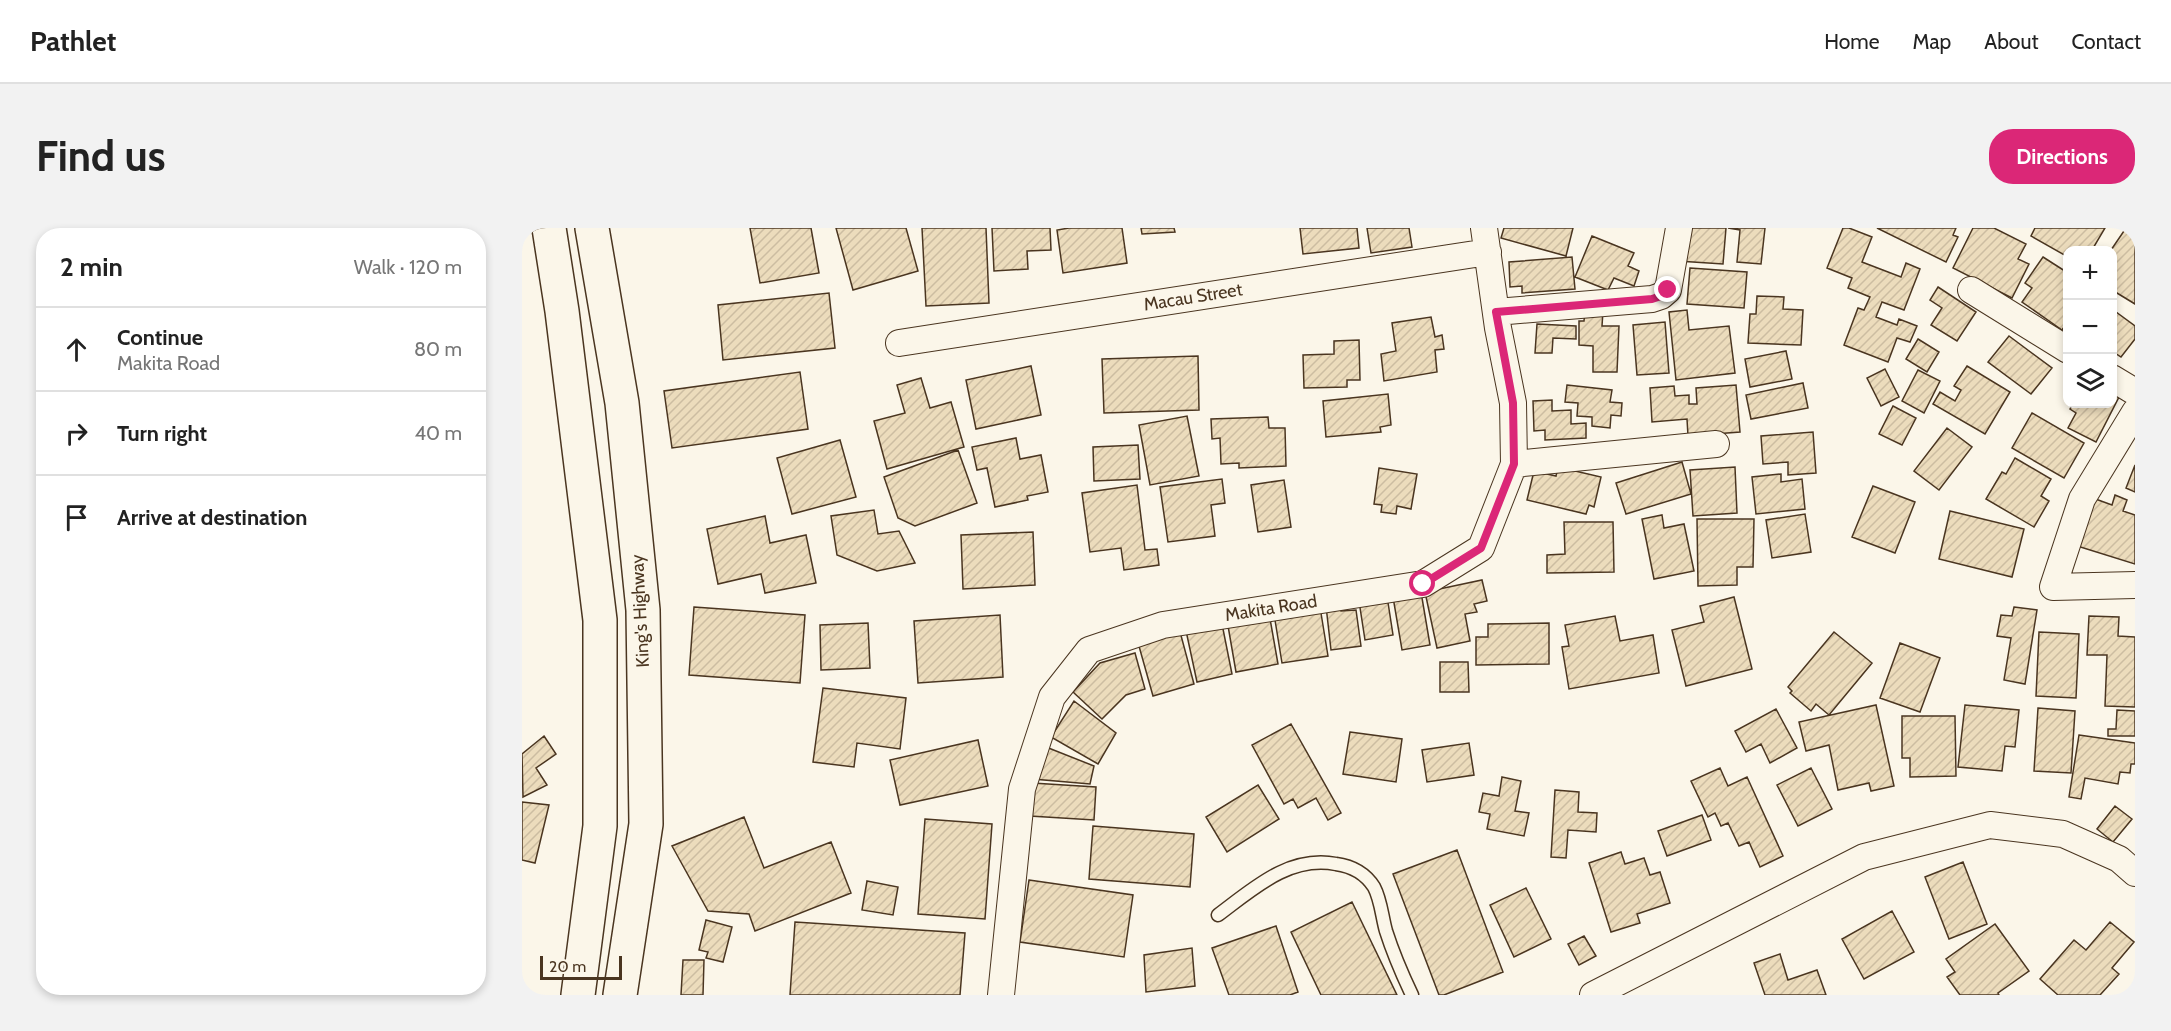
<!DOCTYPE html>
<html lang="en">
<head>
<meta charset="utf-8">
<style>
	body { margin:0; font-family:Cabin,sans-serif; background:#f2f2f2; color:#222 }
	.controls { position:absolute; right:18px; top:18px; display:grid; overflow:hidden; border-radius:12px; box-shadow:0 3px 9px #0003 }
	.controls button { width:54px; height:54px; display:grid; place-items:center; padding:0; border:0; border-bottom:2px solid #e0e0e0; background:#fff; color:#222; font:30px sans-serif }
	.scale { position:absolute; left:18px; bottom:15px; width:82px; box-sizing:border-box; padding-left:6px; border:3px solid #4a3520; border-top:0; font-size:16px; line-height:21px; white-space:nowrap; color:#4a3520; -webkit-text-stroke:4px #fbf6e9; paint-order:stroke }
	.stop { position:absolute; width:18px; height:18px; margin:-14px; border:4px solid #db2777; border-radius:50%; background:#fff }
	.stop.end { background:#db2777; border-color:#fff; box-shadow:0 2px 6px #0008 }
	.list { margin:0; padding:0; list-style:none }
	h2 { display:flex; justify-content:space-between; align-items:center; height:78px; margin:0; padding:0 24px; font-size:26px }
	h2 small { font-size:20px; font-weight:400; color:#767676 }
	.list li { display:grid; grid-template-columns:39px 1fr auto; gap:18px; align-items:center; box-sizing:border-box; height:84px; padding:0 24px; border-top:2px solid #e0e0e0 }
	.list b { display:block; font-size:22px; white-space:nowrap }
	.list p { margin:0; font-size:20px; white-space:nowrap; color:#767676 }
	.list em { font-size:20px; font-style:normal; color:#767676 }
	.icon { flex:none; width:33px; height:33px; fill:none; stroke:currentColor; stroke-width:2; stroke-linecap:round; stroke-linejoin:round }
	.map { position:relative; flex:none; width:1613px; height:767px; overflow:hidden; border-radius:24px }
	header { display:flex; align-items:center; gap:36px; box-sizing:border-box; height:84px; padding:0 30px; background:#fff; border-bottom:2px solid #e0e0e0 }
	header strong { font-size:28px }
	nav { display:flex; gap:33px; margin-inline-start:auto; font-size:21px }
	.intro { display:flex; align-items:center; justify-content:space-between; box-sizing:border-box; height:144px; padding:0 36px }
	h1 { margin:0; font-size:42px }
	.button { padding:15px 27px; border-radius:24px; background:#db2777; color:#fff; font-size:21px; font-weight:700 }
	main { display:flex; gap:36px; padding:0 36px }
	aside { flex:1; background:#fff; border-radius:24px; box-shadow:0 3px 9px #0003 }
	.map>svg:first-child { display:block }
	.building { fill:url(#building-hatch); stroke:#4a3520; stroke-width:1.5 }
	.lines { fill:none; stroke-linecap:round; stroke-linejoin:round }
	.lane-casing { stroke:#4a3520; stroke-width:15 }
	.street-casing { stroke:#4a3520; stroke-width:28 }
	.highway-casing { stroke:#4a3520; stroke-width:36 }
	.lane { stroke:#fbf6e9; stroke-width:12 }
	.street { stroke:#fbf6e9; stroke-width:26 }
	.highway { stroke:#fbf6e9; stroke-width:33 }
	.route { stroke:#db2777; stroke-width:8 }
	.labels { text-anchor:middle; stroke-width:4.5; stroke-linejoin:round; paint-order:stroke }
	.street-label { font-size:18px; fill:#4a3520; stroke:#fbf6e9 }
</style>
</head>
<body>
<header>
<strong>Pathlet</strong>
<nav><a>Home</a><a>Map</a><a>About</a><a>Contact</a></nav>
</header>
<div class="intro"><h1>Find us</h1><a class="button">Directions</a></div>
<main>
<aside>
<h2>2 min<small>Walk · 120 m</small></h2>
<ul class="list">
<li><svg class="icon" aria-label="ahead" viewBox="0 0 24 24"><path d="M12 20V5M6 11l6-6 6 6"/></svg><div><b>Continue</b><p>Makita Road</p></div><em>80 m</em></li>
<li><svg class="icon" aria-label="right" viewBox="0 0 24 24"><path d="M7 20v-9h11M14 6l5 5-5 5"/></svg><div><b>Turn right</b></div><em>40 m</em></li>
<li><svg class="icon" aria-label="arrive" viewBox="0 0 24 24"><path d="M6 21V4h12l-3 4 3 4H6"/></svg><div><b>Arrive at destination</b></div></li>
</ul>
</aside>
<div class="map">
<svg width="1613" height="767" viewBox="0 0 1613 767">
	<defs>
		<pattern id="building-hatch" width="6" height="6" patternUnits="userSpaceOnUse" patternTransform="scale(1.5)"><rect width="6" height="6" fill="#ecdcbc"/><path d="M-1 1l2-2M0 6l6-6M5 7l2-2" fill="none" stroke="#ccbda1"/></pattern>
	</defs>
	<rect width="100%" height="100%" fill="#fbf6e9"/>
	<path class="building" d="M228 0H289L297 45 238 55Z
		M314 0H384L396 43 331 62Z
		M400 0H464L467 75 404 78Z
		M470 0H528L529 22 505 23 506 41 472 43Z
		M547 0H600L605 35 541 45 535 2Z
		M619 0H652L653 4 620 6Z
		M778 0H835L837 20 781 26Z
		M845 0H887L890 19 849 25Z
		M982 0H1051L1044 28 979 10Z
		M1159 0H1204L1201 36 1156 33Z
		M1206 0H1243L1239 36 1215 34 1218 2Z
		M1321 0H1327L1350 9 1340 34 1379 49 1384 35 1398 41 1382 82 1360 74 1354 89 1375 97 1377 91 1395 98 1388 114 1375 110 1366 134 1322 117 1336 80 1342 82 1348 69 1326 60 1330 50 1305 40Z
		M1355 0H1434L1431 7 1436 9 1424 34Z
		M1451 0H1472L1504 16 1496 31 1507 36 1490 70 1431 40Z
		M1513 0H1583L1570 22H1546V29L1509 8Z
		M1604 0 1613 4V76L1590 62 1589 22Z
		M1070 8 1112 25 1106 38 1117 43 1112 58 1092 50 1086 62 1053 49Z
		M1050 29 1053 61 1000 65V58L988 59 987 34Z
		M1521 29 1546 45V93L1540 102 1500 74 1510 60 1503 55Z
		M1168 40 1225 44 1222 80 1165 76Z
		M1416 59 1454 84 1435 113 1409 97 1420 80 1408 72Z
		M307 65 313 120 201 132 196 77Z
		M1235 68 1262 69 1261 81 1281 82 1279 117 1226 115 1228 86H1234Z
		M1590 81 1613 98V111L1599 129 1590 123Z
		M1165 82 1167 102 1207 98 1213 145 1154 152 1147 84Z
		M1063 83H1081L1080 98H1097L1095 144H1071V118L1057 117V93H1062Z
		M909 89 913 109 920 107 922 121 913 122 915 144 862 153 859 126 874 123 870 95Z
		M1143 94 1147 145 1115 147 1111 97Z
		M1015 96 1054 98V111L1031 110 1030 125H1013Z
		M1487 108 1530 140 1509 166 1466 134Z
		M1396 111 1417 124 1405 144 1384 131Z
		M837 112 838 152H825V159L782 160 781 127 812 126V113Z
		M1264 123 1270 151 1228 159 1223 131Z
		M676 128 677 182 582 185 580 131Z
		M509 138 519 187 454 201 444 152Z
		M1445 138 1488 164 1463 206 1411 176 1418 164 1433 173 1439 162 1432 158Z
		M1363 141 1377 169 1359 178 1345 150Z
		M1396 142 1418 153 1402 185 1380 173Z
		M278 144 286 201 150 220 142 163Z
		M399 150 408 180 429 174 442 219 365 241 352 193 383 185 375 157Z
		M1281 155 1286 180 1229 191 1224 167Z
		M1045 157 1090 162 1088 174 1100 175 1099 188 1089 187 1088 200 1070 198V189L1055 188 1056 175 1043 174Z
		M1214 157 1218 204 1166 208 1165 191 1130 194 1128 160 1152 158 1153 168 1167 167V176H1175L1174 160Z
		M1590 163 1598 167 1574 214 1546 200 1554 185 1548 181 1551 176H1590Z
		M866 166 869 197 858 199 859 204 804 209 801 173Z
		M1030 172V183L1049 182V196L1064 195V210L1023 212V202L1012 203 1011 173Z
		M1371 178 1394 190 1380 217 1357 206Z
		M1510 185 1562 215 1542 250 1490 220Z
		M665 188 677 248 628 257 617 197Z
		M746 189 747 200H763L764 238 717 240V235L699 236 698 210 690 211 689 191Z
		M1425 200 1450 219 1417 262 1392 243Z
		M1291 204 1294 245 1266 247V234L1241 236 1239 208Z
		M494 210 498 231 519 227 526 264 505 268 506 272 473 279 465 240 455 242 450 219Z
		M318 212 334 269 270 286 255 230Z
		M616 217 618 251 572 253 571 219Z
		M436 222 455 275 393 298 376 290 362 249Z
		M1493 230 1529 251 1519 268 1527 273 1512 299 1464 271 1480 244 1484 246Z
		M1160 234 1169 266 1104 286 1094 255Z
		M1613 237V264L1604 260Z
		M1036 239 1079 249 1072 279 1067 277 1064 286 1005 272 1012 243 1034 248Z
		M1213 239 1215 285 1171 288 1168 242Z
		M857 240 895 246 889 281 875 278 874 286 859 284 860 277 852 276Z
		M1259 246V254L1280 251 1283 281 1234 286 1230 249Z
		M700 251 703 275 689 277 693 308 646 314 638 259Z
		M762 252 769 299 736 304 729 257Z
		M615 257 623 322 635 321 637 337 602 342 599 320 568 324 560 265Z
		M1351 258 1393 274 1373 325 1330 309Z
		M1593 267 1605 272 1601 283 1613 287V336L1552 317 1568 269 1590 277Z
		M352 282 356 306 377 303 393 335 355 343 315 327 309 288Z
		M1428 283 1502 301 1490 349 1417 331Z
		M1283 286 1289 324 1250 330 1244 292Z
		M1140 287 1142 300 1162 296 1172 343 1132 351 1120 291Z
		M243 288 248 315 284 307 294 355 243 365 239 346 196 356 185 301Z
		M1175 291H1232L1231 339H1215V357L1176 358Z
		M1042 294H1091L1092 344 1025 345V327L1043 326Z
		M511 304 513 357 441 361 439 307Z
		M960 352 965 373 952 376 955 384 943 386 948 413 915 420 903 364Z
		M899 364 908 417 880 422 871 369Z
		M865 368 871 407 843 412 837 373Z
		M1212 369 1230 441 1164 458 1150 402 1182 394 1178 378Z
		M818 376 819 383 834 382 839 418 809 422 804 378Z
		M172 379 283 387 278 455 167 447Z
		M798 379 806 428 760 435 752 386Z
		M1492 379 1515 382 1503 456 1482 452 1489 410 1475 408 1479 387 1490 388Z
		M747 385 756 436 714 444 705 392Z
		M478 387 481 449 396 455 392 393Z
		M1093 388 1098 413 1131 407 1137 445 1047 461 1040 419 1047 418 1043 397Z
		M1567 388 1597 389 1596 408 1613 409V479L1583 478 1585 427H1565Z
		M699 391 710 446 675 454 663 398Z
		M346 395 348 440 299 442 298 397Z
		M1027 395V436L954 437V409H966V396Z
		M657 400 672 456 631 468 615 411Z
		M1312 404 1350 435 1307 487 1294 476 1289 483 1268 465 1270 463 1266 459Z
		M1517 404 1557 406 1554 470 1514 468Z
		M1378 415 1418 430 1398 484 1358 470Z
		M613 425 623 461 604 467 580 491 551 464 578 435Z
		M918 434H946L947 464H918Z
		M301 460 384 470 378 521 335 515 332 539 291 534Z
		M552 473 594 505 576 536 529 509Z
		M1354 477 1372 558 1349 563 1347 555 1316 562 1307 517 1284 523 1277 494Z
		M1443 477 1497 482 1493 519 1483 518 1480 543 1436 539Z
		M1516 480 1553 483 1549 545 1512 543Z
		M1254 481 1275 520 1248 535 1239 516 1224 524 1213 503Z
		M1595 482 1613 483V508H1586V501H1594Z
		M1380 488H1433L1434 548 1388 549V530H1380Z
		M769 496 819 585 806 592 794 570 776 580 771 571 762 576 730 517Z
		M828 504 880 511 874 554 821 546Z
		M1557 507 1613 515V536H1609L1608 545 1598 544 1596 556 1563 550 1559 571 1547 569Z
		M22 508 34 526 14 540 25 557 1 569 0 526Z
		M456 512 466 558 378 577 368 532Z
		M947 515 952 547 905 554 900 522Z
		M524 519 572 538 568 556 511 551Z
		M1198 540 1206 558 1225 549 1261 628 1238 639 1227 614 1217 618 1206 595 1199 598 1193 585 1186 589 1169 553Z
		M1289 540 1310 581 1276 598 1255 557Z
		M980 549 999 553 993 583 1007 585 1002 608 965 601 968 586 957 584 961 565 977 568Z
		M510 555 574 559 572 592 508 588Z
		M736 557 757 591 705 624 684 589Z
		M1033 562 1057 564 1056 584 1075 585 1074 604 1046 602 1044 630 1029 629Z
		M0 574 27 577 13 635 0 632Z
		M1593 578 1610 591 1591 614 1575 601Z
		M1180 587 1189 612 1145 628 1136 603Z
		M222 589 242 640 309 614 329 665 233 703 227 686 186 683 150 618Z
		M403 591 470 596 463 691 396 686Z
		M571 598 672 606 668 659 567 651Z
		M935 622 981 744 922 767H917L871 646Z
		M1099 624 1103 636 1122 630 1128 647 1138 644 1148 675 1115 686 1118 695 1089 704 1067 635Z
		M1441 634 1465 696 1427 711 1403 649Z
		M507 652 611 667 602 729 498 714Z
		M345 653 376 659 371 687 340 682Z
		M1004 660 1029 711 992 729 968 677Z
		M830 674 875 767H799L769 704Z
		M1370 683 1392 724 1342 751 1320 711Z
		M184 692 210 699 201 734 184 730 186 724 177 722Z
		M273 694 443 705 438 767H268Z
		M1588 694 1612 714 1590 740 1597 746 1578 767H1536L1518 751 1552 712 1564 722Z
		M1473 696 1507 743 1476 765 1477 767H1438L1425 749 1433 744 1424 731Z
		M754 698 776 764 768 767H707L690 720Z
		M1062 708 1074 728 1057 737 1046 716Z
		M670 720 673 758 624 764 622 727Z
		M1258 726 1266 752 1295 742 1304 767H1243L1232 735Z
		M161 732H182L181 767H159Z"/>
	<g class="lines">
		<defs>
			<path id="lane" d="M696 687C731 661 767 627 814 636 829 638 843 645 852 659 859 672 860 689 864 703 871 725 880 746 890 767"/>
			<path id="street" d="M1449 62 1546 122
				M974 84 1130 71 1139 68 1146 62 1157 0
				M377 115 966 24
				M1590 150 1613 164
				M1613 184 1560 271 1531 359 1613 357
				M992 236 1194 216
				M479 767 500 561 530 469 567 422 641 397 901 356 959 320 992 236 991 175 976 100 962 0
				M1071 767 1342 629 1468 597 1541 606 1597 631 1613 645"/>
			<path id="highway" d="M27 0 40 83 78 392V598L56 767
				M70 0 100 175 121 382 124 596 98 767"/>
		</defs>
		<use href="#lane" class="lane-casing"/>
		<use href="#street" class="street-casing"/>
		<use href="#highway" class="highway-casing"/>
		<use href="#lane" class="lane"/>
		<use href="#street" class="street"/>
		<use href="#highway" class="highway"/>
	</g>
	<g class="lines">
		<path class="route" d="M901 356 959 320 992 236 991 175 974 84 1130 71 1139 68 1146 62"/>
	</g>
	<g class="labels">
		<g class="street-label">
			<text transform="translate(671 69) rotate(-9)" y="6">Macau Street</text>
			<text transform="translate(749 380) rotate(-9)" y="6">Makita Road</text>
			<text transform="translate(118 383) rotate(-93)" y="6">King's Highway</text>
		</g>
	</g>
</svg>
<div class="controls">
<button>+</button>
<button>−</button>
<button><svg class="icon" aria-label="layers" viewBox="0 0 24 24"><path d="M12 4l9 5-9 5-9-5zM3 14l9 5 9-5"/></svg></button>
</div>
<div class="scale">20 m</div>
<div class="stop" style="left:901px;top:356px"></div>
<div class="stop end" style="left:1146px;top:62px"></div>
</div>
</main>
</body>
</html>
